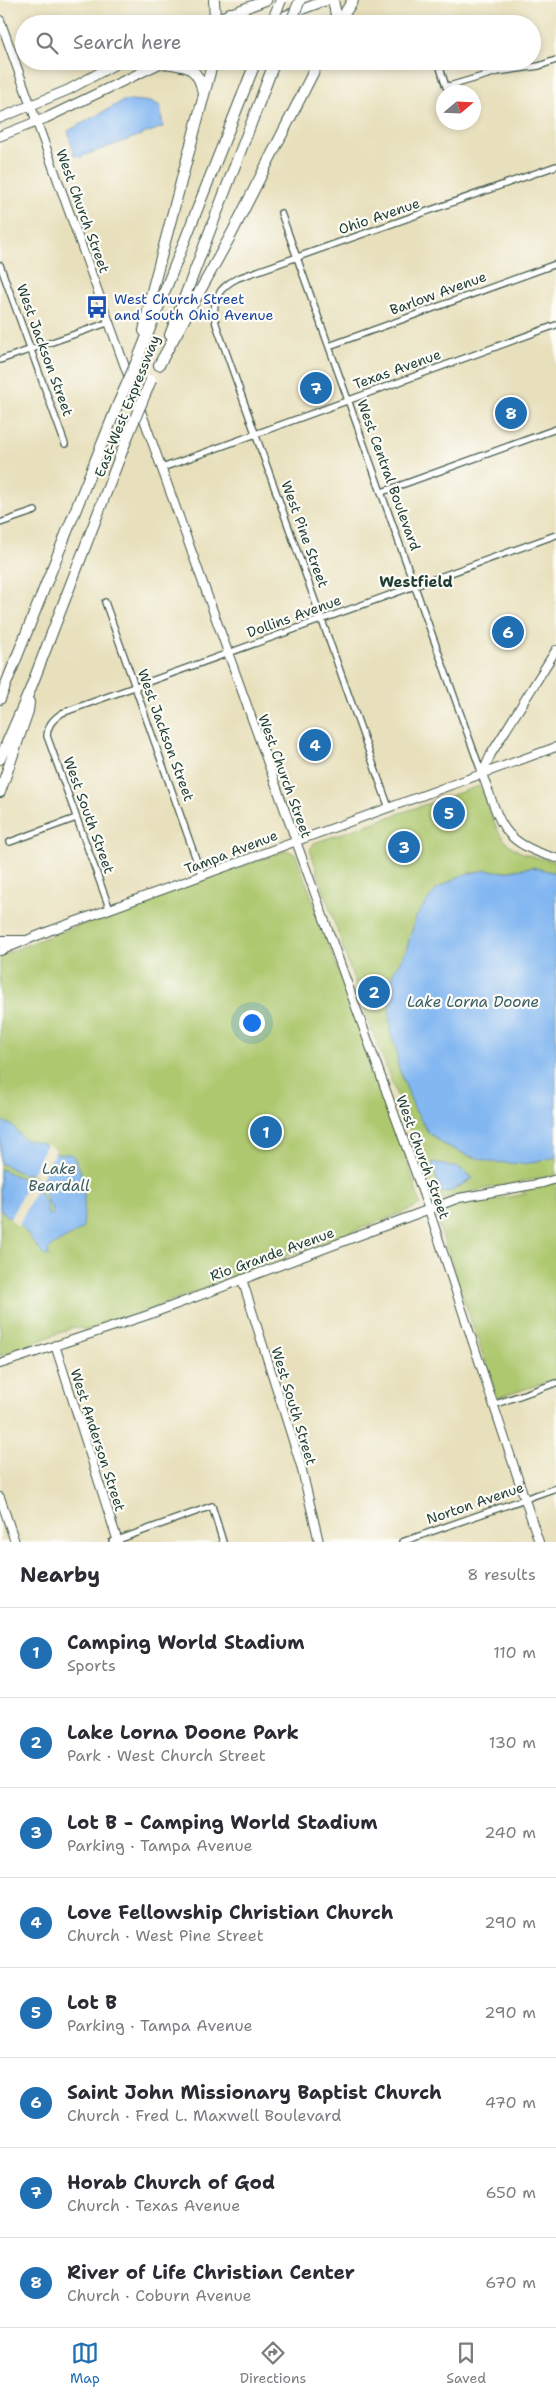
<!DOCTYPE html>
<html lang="en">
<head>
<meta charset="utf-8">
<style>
	body { margin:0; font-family:"Shantell Sans",sans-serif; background:#f2f2f3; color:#2b2b33 }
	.compass { position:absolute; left:436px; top:85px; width:45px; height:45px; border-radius:50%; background:#fff; box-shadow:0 2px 8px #0003; rotate:71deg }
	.you { position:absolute; left:251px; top:1022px; width:18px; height:18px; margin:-12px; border:4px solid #fff; border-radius:50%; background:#1a73e8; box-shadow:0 0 0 8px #1a73e833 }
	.badge { display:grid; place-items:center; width:32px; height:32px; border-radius:50%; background:#1f6fb2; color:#fff; font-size:16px; font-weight:700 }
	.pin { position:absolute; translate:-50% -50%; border:2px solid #fff; box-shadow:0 1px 5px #0006 }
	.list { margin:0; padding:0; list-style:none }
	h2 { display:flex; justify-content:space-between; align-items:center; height:65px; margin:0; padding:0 20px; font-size:21px }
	h2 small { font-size:16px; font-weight:400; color:#7c7c81 }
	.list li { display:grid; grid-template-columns:32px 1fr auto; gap:15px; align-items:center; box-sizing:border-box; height:90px; padding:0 20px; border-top:1px solid #e1e1e2 }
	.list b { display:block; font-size:19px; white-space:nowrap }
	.list p { margin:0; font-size:16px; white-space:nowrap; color:#7c7c81 }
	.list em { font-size:16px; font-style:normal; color:#7c7c81 }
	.icon { flex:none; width:28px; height:28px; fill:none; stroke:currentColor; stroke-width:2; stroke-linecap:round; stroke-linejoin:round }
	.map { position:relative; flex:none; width:556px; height:1542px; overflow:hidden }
	.search { position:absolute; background:#fff; box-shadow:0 2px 8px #0003; left:15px; right:15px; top:15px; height:55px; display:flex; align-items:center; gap:12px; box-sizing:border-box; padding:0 18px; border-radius:28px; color:#7c7c81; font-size:19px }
	.sheet { height:785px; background:#fff }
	nav { display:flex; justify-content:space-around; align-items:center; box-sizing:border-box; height:70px; border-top:1px solid #e1e1e2; background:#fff; font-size:14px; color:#7c7c81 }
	nav a { display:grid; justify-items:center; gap:2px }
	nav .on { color:#1f6fb2 }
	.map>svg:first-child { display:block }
	.green { fill:#adc86e; stroke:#668251; fill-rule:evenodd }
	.water { fill:#83b7f1; stroke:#517a92 }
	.pier { fill:#e8e0bc }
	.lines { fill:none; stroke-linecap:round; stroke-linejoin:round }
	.street-casing { stroke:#3d5548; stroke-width:8 }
	.secondary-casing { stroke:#3d5548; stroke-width:10 }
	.primary-casing { stroke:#3d5548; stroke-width:11 }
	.highway-casing { stroke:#3d5548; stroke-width:12 }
	.street { stroke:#fff; stroke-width:5.5 }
	.secondary { stroke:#fff; stroke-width:8 }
	.primary { stroke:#fff; stroke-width:9 }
	.highway { stroke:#fff; stroke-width:10 }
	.highway-bridge-casing { stroke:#3d5548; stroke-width:12; stroke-linecap:butt }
	.highway-bridge { stroke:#fff; stroke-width:10 }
	.labels { text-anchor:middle; stroke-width:4.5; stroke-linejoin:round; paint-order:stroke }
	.street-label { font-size:14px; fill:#1f3d34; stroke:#fdfcf7 }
	.transit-label { font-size:14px; fill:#164399; stroke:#fdfcf7; text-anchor:start }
	.neighbourhood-label { font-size:15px; font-weight:bold; fill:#1f3d34; stroke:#fdfcf7 }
	.water-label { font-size:15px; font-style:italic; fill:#385c63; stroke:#fdfcf7 }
</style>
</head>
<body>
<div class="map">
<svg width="556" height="1542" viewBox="0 0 556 1542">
	<rect width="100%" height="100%" fill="#fdfcf7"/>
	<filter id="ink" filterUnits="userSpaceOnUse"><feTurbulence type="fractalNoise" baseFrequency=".02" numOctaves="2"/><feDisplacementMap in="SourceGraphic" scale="10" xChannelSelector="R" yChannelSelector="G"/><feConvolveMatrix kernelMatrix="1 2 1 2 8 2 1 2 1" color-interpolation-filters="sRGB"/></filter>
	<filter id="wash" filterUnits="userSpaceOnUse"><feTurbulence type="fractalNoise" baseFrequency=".0096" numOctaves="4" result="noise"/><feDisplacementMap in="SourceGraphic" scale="20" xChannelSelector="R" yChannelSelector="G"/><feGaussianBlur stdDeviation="1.12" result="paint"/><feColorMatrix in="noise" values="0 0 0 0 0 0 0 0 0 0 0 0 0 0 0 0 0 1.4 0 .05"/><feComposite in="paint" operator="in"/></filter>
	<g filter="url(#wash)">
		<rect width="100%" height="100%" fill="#e8e0bc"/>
		<path class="green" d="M479 786C485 794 488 805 491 815 504 851 521 854 556 862V873L532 867 505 872H470L416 917 406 951 393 974 389 986 390 1032 396 1048 398 1066 415 1110 429 1132 445 1145 472 1157H556V1175L489 1188 437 1201 431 1199 409 1144 413 1138 360 998 310 850 314 843ZM433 1162 451 1168 458 1167 471 1176V1180L451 1191 442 1193 432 1165Z
			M287 850 296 855 405 1152 420 1204 414 1208 92 1331 74 1327 0 1356V956L34 942Z
			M556 1181V1379L497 1398 493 1392V1385L436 1217 437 1212 460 1200 471 1198 478 1202 526 1194 520 1190Z"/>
		<path class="water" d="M131 100 153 102 160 106 163 127 80 157 74 155 68 131 123 101Z
			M532 867 556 873V1157L525 1164 491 1162 467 1155 445 1145 428 1132 415 1110 398 1066 396 1048 390 1032 389 986 393 973 406 951 416 917 431 896 438 888 462 875 486 870 505 872Z
			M0 1120 13 1126 23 1139 42 1143 57 1154H71C88 1173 84 1205 83 1228 73 1236 56 1241 48 1250L49 1256 43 1255 24 1229 0 1210V1169L28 1181 36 1188 46 1203 48 1215H52L53 1212 34 1173 23 1174 0 1163Z
			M433 1162 451 1167H458L473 1178 451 1191 442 1193 432 1165Z"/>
		<path class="pier" d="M47 1144 56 1150 18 1226 10 1219 30 1180 36 1185 35 1175 31 1176Z"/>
	</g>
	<g filter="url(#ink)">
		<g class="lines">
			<defs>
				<path id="street" d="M438 61 446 87 497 72 539 66 556 60
					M281 213 482 774
					M0 265 65 444
					M329 346 556 264
					M0 360 110 322
					M162 468 556 325
					M382 492 556 429
					M0 523 35 511
					M105 602 202 876
					M389 808 216 324C211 302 217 288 238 278L556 166
					M10 842 76 818
					M110 910 47 736C48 725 52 720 62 713L556 535
					M493 1405 556 1383
					M112 1542 212 1506 223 1542
					M402 1542 556 1488"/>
				<path id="secondary" d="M0 20 429 1210 539 1542
					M482 774 491 754 556 650
					M482 774C501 823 500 843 556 858
					M0 951 49 931 556 747
					M242 1279 301 1466 319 1542
					M55 1345 118 1542
					M0 1364 148 1315 459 1198 543 1183 556 1179
					M0 1497 15 1542"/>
				<path id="primary" d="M202 24 267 0
					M263 24 327 0
					M0 118 68 90 121 61
					M0 136 46 118 165 61"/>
				<path id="highway" d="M214 0 215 18 219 24
					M333 0 336 15 335 24
					M323 1 324 0
					M224 24 230 13
					M338 24 353 0
					M160 63C185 65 198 65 203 93
					M144 331 151 295 213 61
					M170 335 275 61
					M139 356 256 61
					M159 365 232 233 319 61
					M0 699 118 404
					M0 759 30 690 129 433
					M0 792 28 711 29 702
					M0 941H23"/>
			</defs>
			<use href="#street" class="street-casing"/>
			<use href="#secondary" class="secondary-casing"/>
			<use href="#primary" class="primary-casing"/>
			<use href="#highway" class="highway-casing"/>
			<use href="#street" class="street"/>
			<use href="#secondary" class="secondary"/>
			<use href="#primary" class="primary"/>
			<use href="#highway" class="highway"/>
			<defs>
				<path id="highway-bridge" d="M271 24 281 0
					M290 24 300 0
					M118 404 139 356
					M129 433 151 380"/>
			</defs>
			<use href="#highway-bridge" class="highway-bridge-casing"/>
			<use href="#highway-bridge" class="highway-bridge"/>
		</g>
	</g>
	<defs>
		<symbol id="bus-bare" viewBox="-9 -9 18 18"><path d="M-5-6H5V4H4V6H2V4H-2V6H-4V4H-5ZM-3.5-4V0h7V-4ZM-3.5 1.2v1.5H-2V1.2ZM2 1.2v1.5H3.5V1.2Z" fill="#1a4fb4" stroke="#fdfcf7" stroke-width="2.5" paint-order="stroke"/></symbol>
	</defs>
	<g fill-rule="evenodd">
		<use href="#bus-bare" x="81" y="291" width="32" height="32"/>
	</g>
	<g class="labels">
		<g class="street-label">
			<text transform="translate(83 211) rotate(70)" y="5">West Church Street</text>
			<text transform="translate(379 216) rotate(-19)" y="5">Ohio Avenue</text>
			<text transform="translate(438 293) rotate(-20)" y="5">Barlow Avenue</text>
			<text transform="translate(45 350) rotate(70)" y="5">West Jackson Street</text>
			<text transform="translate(397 369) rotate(-20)" y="5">Texas Avenue</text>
			<text transform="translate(127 406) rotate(-68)" y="5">East-West Expressway</text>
			<text transform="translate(389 475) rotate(70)" y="5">West Central Boulevard</text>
			<text transform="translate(305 534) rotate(70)" y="5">West Pine Street</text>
			<text transform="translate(294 616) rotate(-20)" y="5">Dollins Avenue</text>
			<text transform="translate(166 735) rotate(70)" y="5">West Jackson Street</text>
			<text transform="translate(285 776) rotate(70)" y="5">West Church Street</text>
			<text transform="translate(89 815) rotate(70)" y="5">West South Street</text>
			<text transform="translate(231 852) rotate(-21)" y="5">Tampa Avenue</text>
			<text transform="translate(423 1157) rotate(70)" y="5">West Church Street</text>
			<text transform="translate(272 1254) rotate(-20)" y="5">Rio Grande Avenue</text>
			<text transform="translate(294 1406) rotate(73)" y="5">West South Street</text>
			<text transform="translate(98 1440) rotate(72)" y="5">West Anderson Street</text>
			<text transform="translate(475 1503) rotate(-19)" y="5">Norton Avenue</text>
		</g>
		<g class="transit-label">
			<text x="114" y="304">West Church Street<tspan x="114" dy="16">and South Ohio Avenue</tspan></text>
		</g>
		<g class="neighbourhood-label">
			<text x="416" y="587">Westfield</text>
		</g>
		<g class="water-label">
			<text x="473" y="1007">Lake Lorna Doone</text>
			<text x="59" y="1174">Lake<tspan x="59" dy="17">Beardall</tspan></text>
		</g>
	</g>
</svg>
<svg class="compass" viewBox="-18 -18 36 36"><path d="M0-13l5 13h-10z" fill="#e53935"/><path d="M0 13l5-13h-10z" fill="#7c7c81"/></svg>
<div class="you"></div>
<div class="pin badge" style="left:266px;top:1132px">1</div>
<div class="pin badge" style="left:374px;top:992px">2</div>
<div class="pin badge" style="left:404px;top:847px">3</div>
<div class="pin badge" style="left:315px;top:745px">4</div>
<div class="pin badge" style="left:449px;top:813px">5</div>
<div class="pin badge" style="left:508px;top:632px">6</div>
<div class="pin badge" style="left:316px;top:388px">7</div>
<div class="pin badge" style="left:511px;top:413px">8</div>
<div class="search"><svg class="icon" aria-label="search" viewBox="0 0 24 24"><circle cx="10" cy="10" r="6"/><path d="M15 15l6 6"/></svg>Search here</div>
</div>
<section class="sheet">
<h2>Nearby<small>8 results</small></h2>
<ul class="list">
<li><span class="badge">1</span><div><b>Camping World Stadium</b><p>Sports</p></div><em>110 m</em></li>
<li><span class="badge">2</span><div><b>Lake Lorna Doone Park</b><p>Park · West Church Street</p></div><em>130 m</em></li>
<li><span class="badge">3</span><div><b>Lot B - Camping World Stadium</b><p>Parking · Tampa Avenue</p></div><em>240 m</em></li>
<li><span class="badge">4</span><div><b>Love Fellowship Christian Church</b><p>Church · West Pine Street</p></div><em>290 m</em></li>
<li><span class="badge">5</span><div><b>Lot B</b><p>Parking · Tampa Avenue</p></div><em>290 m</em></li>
<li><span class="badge">6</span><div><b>Saint John Missionary Baptist Church</b><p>Church · Fred L. Maxwell Boulevard</p></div><em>470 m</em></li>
<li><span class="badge">7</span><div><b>Horab Church of God</b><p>Church · Texas Avenue</p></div><em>650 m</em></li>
<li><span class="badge">8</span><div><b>River of Life Christian Center</b><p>Church · Coburn Avenue</p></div><em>670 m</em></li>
</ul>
</section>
<nav>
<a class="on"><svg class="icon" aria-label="map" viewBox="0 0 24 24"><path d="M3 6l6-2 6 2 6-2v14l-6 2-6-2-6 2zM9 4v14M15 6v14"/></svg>Map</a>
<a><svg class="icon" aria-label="directions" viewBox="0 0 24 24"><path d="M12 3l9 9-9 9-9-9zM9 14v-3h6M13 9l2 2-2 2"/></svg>Directions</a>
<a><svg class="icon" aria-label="saved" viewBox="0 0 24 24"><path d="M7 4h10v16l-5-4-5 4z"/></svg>Saved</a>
</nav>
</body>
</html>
